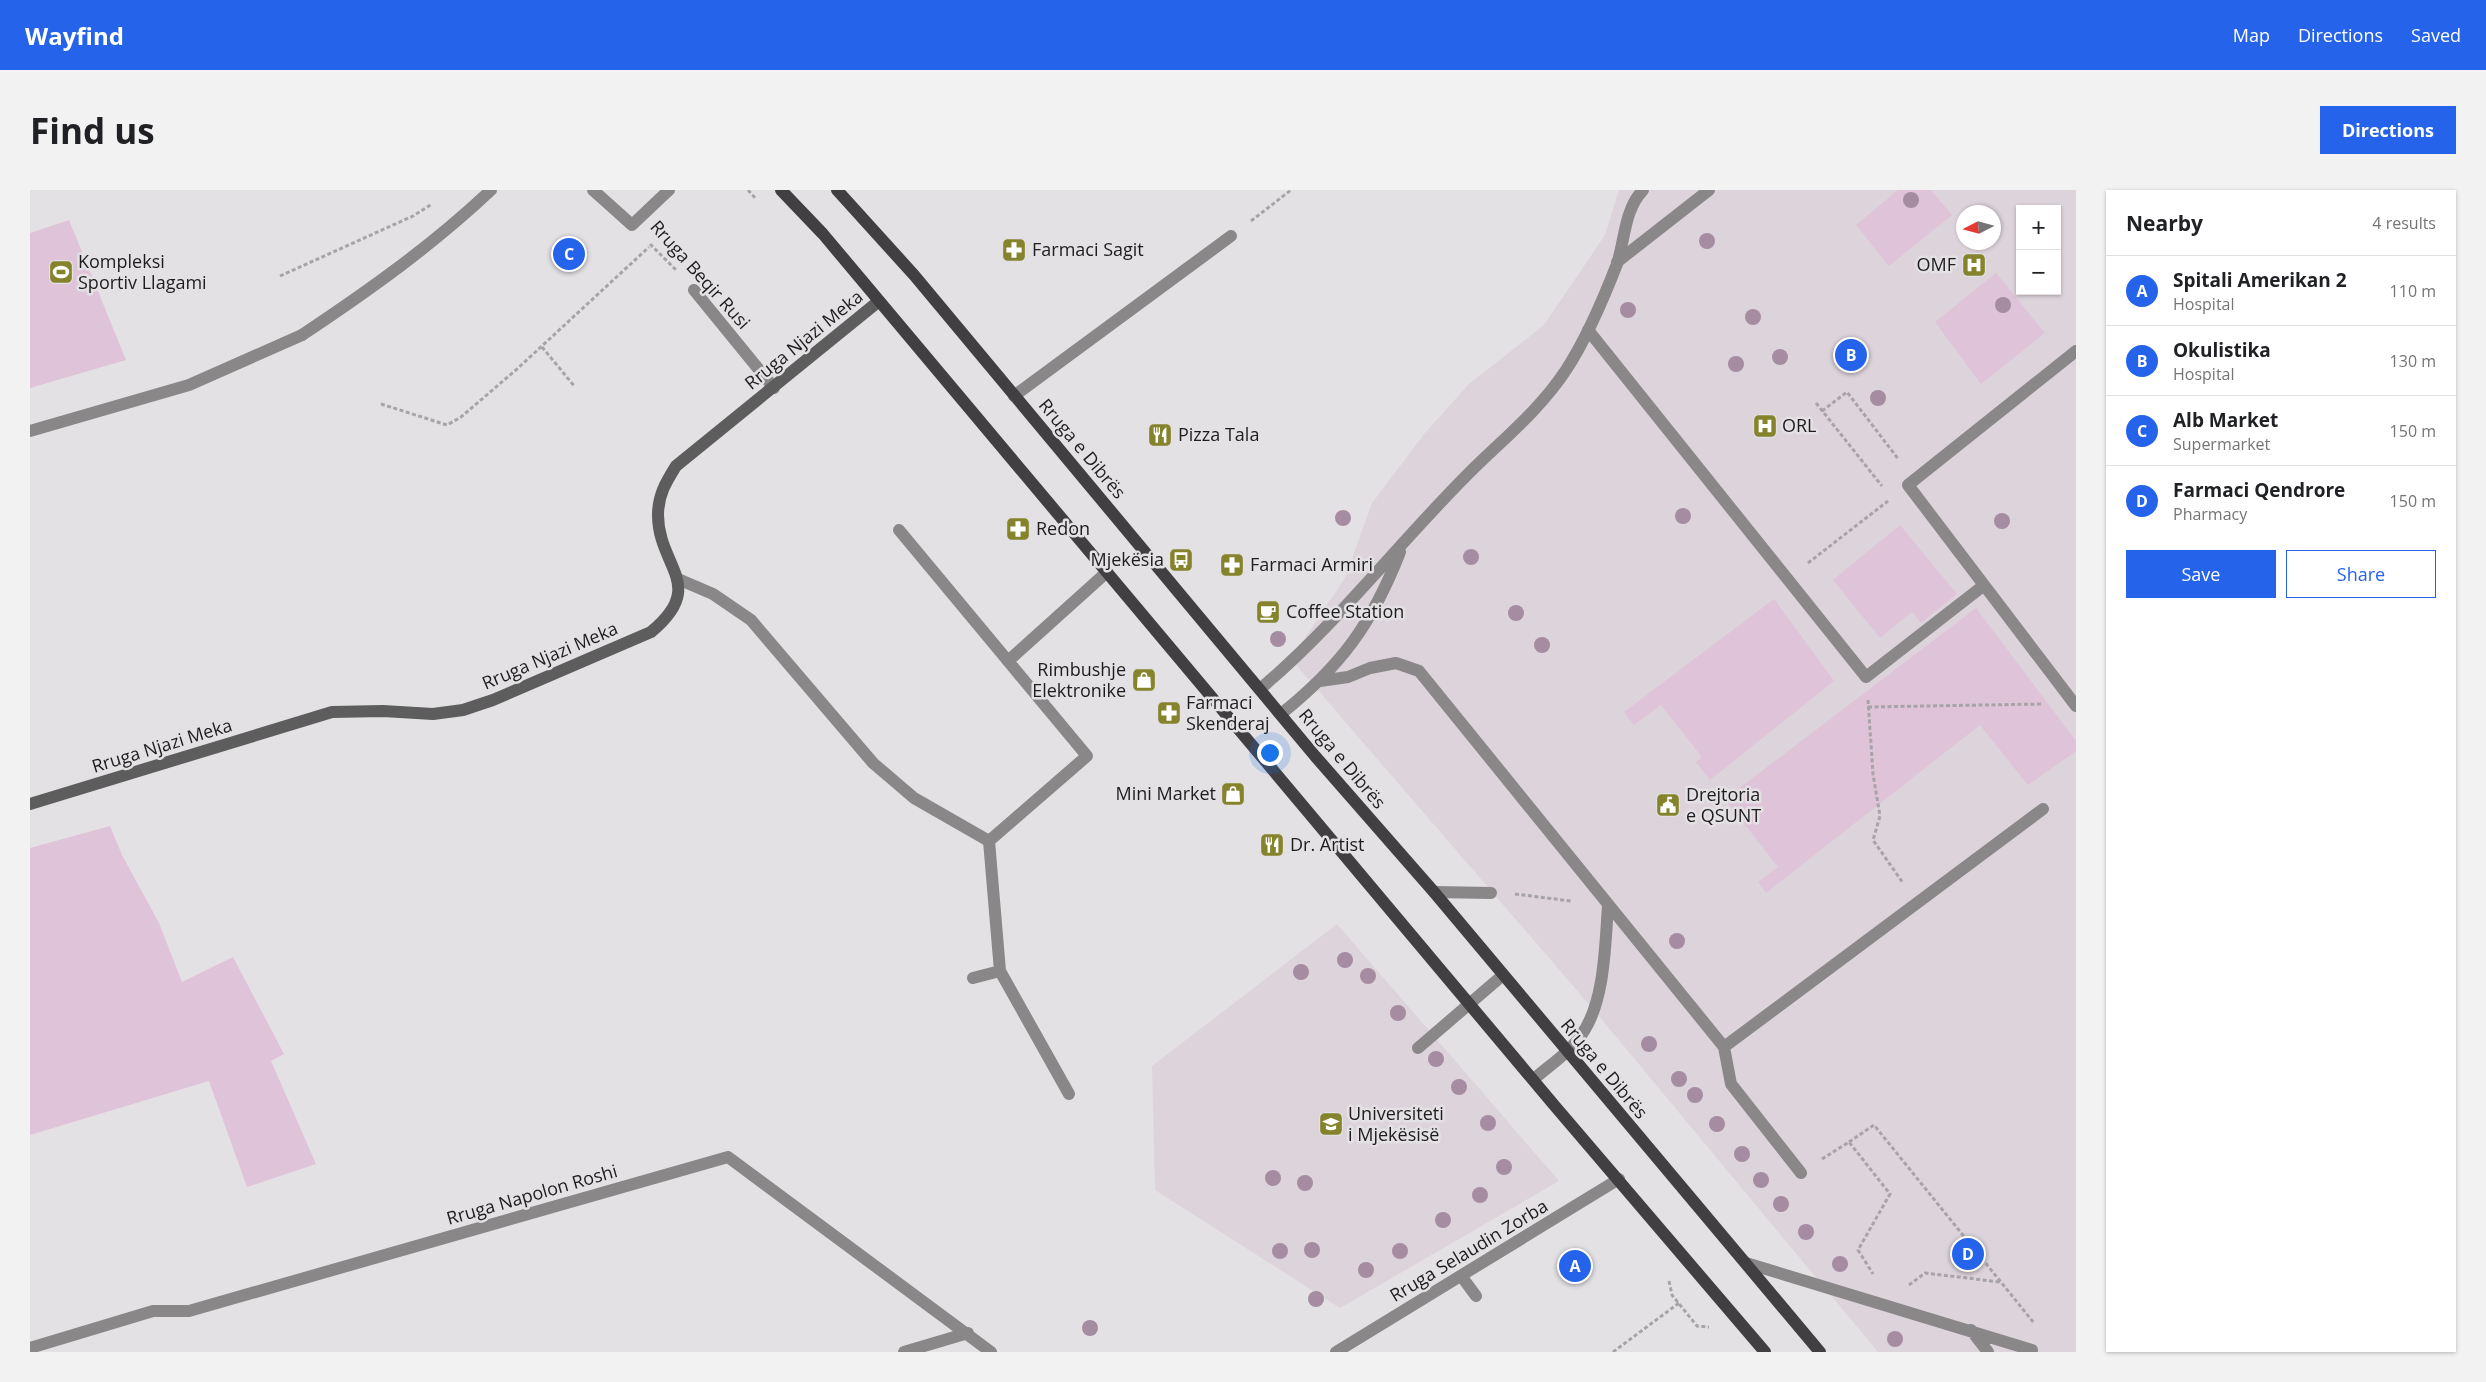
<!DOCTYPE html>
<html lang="en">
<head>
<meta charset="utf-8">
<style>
	body { margin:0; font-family:"Open Sans",sans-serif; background:#f2f2f2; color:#202124 }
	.controls { position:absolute; right:15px; top:15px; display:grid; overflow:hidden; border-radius:0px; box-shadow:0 1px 4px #0004 }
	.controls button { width:45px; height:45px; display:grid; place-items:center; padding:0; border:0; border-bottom:1px solid #e0e0e0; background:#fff; color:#202124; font:25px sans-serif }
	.compass { position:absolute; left:1926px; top:15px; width:45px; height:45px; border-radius:50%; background:#fff; box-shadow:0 1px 4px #0004; rotate:264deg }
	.you { position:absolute; left:1239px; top:562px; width:18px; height:18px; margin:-12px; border:4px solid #fff; border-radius:50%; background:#1a73e8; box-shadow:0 0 0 8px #1a73e833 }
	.badge { display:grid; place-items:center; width:32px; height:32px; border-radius:50%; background:#2563eb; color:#fff; font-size:16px; font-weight:700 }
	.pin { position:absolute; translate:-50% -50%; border:2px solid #fff; box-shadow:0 1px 5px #0006 }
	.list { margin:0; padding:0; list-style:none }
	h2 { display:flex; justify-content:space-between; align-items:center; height:65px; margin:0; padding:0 20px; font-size:21px }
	h2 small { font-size:16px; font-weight:400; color:#757577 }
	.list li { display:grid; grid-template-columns:32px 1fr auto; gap:15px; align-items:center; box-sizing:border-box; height:70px; padding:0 20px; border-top:1px solid #e0e0e0 }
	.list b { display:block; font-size:19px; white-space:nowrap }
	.list p { margin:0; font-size:16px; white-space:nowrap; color:#757577 }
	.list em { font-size:16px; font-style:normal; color:#757577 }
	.actions { display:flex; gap:10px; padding:15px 20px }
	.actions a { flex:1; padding:11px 0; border:1px solid #2563eb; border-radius:0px; text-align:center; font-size:18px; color:#2563eb }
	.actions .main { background:#2563eb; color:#fff }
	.map { position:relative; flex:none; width:2046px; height:1162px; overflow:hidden; border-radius:0px }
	header { display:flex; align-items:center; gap:30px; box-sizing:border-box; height:70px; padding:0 25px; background:#2563eb; color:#fff }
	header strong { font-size:24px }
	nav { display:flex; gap:28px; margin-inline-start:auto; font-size:18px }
	.intro { display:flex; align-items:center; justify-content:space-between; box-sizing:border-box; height:120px; padding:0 30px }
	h1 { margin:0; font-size:35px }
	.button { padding:12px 22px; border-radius:0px; background:#2563eb; color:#fff; font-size:18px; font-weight:700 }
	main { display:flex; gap:30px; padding:0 30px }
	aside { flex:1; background:#fff; border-radius:0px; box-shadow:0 1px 4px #0004 }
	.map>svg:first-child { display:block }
	.built { fill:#ddd3db; fill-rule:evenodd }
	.green { fill:#dfc3d8 }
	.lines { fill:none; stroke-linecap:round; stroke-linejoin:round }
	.path { stroke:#a7a4a7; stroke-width:3; stroke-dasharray:4 2.5; stroke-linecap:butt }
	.service { stroke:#898788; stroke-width:12 }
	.minor { stroke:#898788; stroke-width:12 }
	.secondary { stroke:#5e5d5e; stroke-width:12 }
	.primary { stroke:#413f41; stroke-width:12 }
	.tree { fill:#a58ca0 }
	.labels { text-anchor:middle; stroke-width:5; stroke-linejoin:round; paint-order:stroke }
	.poi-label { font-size:18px; fill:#1e1c1d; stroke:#e4e1e4; text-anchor:start }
	.street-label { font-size:18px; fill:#1e1c1d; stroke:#e4e1e4 }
</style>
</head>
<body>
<header>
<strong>Wayfind</strong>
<nav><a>Map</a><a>Directions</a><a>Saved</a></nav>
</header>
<div class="intro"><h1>Find us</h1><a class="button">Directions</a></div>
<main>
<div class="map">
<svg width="2046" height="1162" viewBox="0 0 2046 1162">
	<rect width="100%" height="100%" fill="#e4e1e4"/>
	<path class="built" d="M1589 0H2046V1162H1848L1563 819 1261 469 1315 388 1342 313 1395 243 1439 194 1514 135 1575 45ZM1990 19H2027V101H1990ZM1934 22H1964V52H1934Z
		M1307 734 1529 991 1310 1118 1125 1000 1122 876Z"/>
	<path class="green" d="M1868 0H1901L1922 25 1859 76 1826 35Z
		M39 30 96 170 0 198V43Z
		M1966 83 2015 143 1951 194 1905 132Z
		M1870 335 1927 404 1891 433 1882 422 1850 448 1803 390Z
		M1744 409 1804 491 1680 590 1666 572 1672 567 1631 515 1604 535 1594 522Z
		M1946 418 2046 551V561L1998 595 1950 535 1736 703 1728 692 1748 677 1695 609Z
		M80 636 92 665 129 733 152 792 203 767 254 864 241 871 286 974 217 997 179 891 0 945V658Z"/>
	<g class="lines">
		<path class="path" d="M718 0 726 9
			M1221 31 1261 0
			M620 54 647 81
			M250 86 383 26 402 14
			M512 157 545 197
			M1786 213 1852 296
			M351 214 417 235 431 227 487 179 619 57
			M1792 221 1817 202 1869 270
			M1778 373 1858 311
			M1838 510 1843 584 1850 626 1843 650 1873 693
			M1838 517 2013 514
			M1485 704 1541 711
			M1819 952 1844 935 2004 1133
			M1792 969 1819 952 1860 1004 1828 1060 1843 1084
			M1639 1091 1642 1105 1667 1136 1679 1137
			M1879 1095 1895 1083 1970 1092
			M1583 1162 1649 1113"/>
		<path class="service" d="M1587 72 1679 0
			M664 100 744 198
			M1558 140 1836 487 1953 396
			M2046 161 1878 295 2046 516
			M984 206 1201 46
			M0 241 159 195 272 145
			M869 340 978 471
			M1290 491 1318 487 1340 478 1366 473 1389 481 1694 857 1701 894 1771 983
			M1230 499C1306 435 1367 355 1438 284 1472 250 1509 221 1536 180 1557 148 1573 110 1587 74 1595 50 1594 20 1613 0
			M1251 524C1311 476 1342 434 1370 362
			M959 651 970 781 1039 904
			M1404 702 1461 703
			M943 788 970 781
			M1694 857 2013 619
			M1388 858 1473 785
			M1504 889C1520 875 1540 862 1552 844 1575 811 1575 755 1578 716
			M1716 1073 2002 1160
			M1432 1087 1446 1106
			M1941 1140 1958 1162"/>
		<path class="minor" d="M563 0 602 35 639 0
			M272 145C338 101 403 55 461 0
			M648 389 683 404 721 430 843 573 884 608 959 651 1057 566 978 471 1077 382
			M0 1158 123 1121H159L698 967 961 1162
			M874 1162 938 1143
			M1306 1162 1589 989"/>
		<path class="secondary" d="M0 614 302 522 353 521 403 524 433 520 463 510 621 442C678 395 628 377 628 325 628 305 636 292 646 276L849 111"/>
		<path class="primary" d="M751 0 793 44 1524 915 1735 1162
			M807 0 884 85 1285 566 1404 702 1790 1162"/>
	</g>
	<g class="tree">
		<circle cx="1881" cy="10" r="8"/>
		<circle cx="1677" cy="51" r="8"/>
		<circle cx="1973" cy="115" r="8"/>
		<circle cx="1598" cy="120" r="8"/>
		<circle cx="1723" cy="127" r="8"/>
		<circle cx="1750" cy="167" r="8"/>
		<circle cx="1706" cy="174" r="8"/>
		<circle cx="1848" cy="208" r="8"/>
		<circle cx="1653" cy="326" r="8"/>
		<circle cx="1313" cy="328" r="8"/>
		<circle cx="1972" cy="331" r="8"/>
		<circle cx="1441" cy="367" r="8"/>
		<circle cx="1486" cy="423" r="8"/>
		<circle cx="1248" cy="449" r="8"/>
		<circle cx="1512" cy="455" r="8"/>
		<circle cx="1647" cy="751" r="8"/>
		<circle cx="1315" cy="770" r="8"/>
		<circle cx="1271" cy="782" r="8"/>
		<circle cx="1338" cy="786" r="8"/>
		<circle cx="1368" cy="823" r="8"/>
		<circle cx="1619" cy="854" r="8"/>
		<circle cx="1406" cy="869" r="8"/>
		<circle cx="1649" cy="889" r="8"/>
		<circle cx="1429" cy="897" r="8"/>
		<circle cx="1665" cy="905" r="8"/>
		<circle cx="1458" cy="933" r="8"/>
		<circle cx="1687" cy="934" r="8"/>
		<circle cx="1712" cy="964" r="8"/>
		<circle cx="1474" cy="977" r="8"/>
		<circle cx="1243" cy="988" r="8"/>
		<circle cx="1731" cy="990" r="8"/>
		<circle cx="1275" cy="993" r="8"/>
		<circle cx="1450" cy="1005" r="8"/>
		<circle cx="1751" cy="1014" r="8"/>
		<circle cx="1413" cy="1030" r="8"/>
		<circle cx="1776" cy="1042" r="8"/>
		<circle cx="1282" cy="1060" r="8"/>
		<circle cx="1250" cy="1061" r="8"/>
		<circle cx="1370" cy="1061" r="8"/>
		<circle cx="1810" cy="1074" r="8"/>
		<circle cx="1336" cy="1080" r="8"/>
		<circle cx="1286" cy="1109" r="8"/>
		<circle cx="1060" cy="1138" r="8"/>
		<circle cx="1865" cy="1149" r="8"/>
	</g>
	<defs>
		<symbol id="pharmacy-square" viewBox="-11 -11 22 22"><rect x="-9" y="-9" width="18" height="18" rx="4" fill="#85842d" stroke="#e4e1e4"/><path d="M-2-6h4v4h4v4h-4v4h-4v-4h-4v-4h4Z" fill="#fff"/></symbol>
		<symbol id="hospital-square" viewBox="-11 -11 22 22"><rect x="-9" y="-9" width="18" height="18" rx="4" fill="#85842d" stroke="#e4e1e4"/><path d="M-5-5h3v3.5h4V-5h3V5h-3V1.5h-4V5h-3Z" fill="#fff"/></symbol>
		<symbol id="stadium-square" viewBox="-11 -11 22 22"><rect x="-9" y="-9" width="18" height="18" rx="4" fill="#85842d" stroke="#e4e1e4"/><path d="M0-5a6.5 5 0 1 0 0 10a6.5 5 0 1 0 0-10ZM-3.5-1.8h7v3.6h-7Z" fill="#fff"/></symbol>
		<symbol id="restaurant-square" viewBox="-11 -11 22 22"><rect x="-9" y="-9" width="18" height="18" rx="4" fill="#85842d" stroke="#e4e1e4"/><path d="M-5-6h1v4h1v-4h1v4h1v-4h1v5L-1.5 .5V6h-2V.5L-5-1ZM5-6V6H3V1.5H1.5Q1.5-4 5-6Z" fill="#fff"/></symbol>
		<symbol id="bus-square" viewBox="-11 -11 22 22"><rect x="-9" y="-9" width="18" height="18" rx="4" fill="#85842d" stroke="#e4e1e4"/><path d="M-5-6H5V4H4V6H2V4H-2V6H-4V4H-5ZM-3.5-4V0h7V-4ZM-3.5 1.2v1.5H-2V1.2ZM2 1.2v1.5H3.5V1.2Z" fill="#fff"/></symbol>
		<symbol id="cafe-square" viewBox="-11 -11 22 22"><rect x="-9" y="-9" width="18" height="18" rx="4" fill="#85842d" stroke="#e4e1e4"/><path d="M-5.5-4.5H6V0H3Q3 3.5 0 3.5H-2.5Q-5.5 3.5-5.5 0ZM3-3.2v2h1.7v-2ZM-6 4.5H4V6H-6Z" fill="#fff"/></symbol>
		<symbol id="shop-square" viewBox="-11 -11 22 22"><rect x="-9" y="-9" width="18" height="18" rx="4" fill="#85842d" stroke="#e4e1e4"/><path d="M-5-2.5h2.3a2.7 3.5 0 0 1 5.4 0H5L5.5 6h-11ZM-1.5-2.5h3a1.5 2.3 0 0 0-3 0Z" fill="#fff"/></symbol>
		<symbol id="civic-square" viewBox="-11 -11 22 22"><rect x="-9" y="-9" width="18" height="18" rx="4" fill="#85842d" stroke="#e4e1e4"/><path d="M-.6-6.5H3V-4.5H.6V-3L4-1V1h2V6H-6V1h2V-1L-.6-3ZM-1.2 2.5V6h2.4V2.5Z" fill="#fff"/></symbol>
		<symbol id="university-square" viewBox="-11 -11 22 22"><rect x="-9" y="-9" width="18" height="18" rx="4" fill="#85842d" stroke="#e4e1e4"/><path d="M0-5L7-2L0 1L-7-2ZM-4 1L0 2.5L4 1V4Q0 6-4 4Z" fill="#fff"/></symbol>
	</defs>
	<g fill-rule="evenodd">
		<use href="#pharmacy-square" x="970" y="46" width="28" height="28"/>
		<use href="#hospital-square" x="1930" y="61" width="28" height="28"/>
		<use href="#stadium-square" x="17" y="68" width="28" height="28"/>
		<use href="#hospital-square" x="1721" y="222" width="28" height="28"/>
		<use href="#restaurant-square" x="1116" y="231" width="28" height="28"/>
		<use href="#pharmacy-square" x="974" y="325" width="28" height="28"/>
		<use href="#bus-square" x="1137" y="356" width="28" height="28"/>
		<use href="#pharmacy-square" x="1188" y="361" width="28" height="28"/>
		<use href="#cafe-square" x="1224" y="408" width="28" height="28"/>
		<use href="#shop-square" x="1100" y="476" width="28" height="28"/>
		<use href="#pharmacy-square" x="1125" y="509" width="28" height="28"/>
		<use href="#shop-square" x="1189" y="590" width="28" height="28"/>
		<use href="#civic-square" x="1624" y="601" width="28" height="28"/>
		<use href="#restaurant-square" x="1228" y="641" width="28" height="28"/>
		<use href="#university-square" x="1287" y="920" width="28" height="28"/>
	</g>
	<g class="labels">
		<g class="poi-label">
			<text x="1002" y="66">Farmaci Sagit</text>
			<text x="48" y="78">Kompleksi<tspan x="48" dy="21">Sportiv Llagami</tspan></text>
			<text x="1926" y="81" text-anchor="end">OMF</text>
			<text x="1752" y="242">ORL</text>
			<text x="1148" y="251">Pizza Tala</text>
			<text x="1006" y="345">Redon</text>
			<text x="1134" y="376" text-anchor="end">Mjekësia</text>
			<text x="1220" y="381">Farmaci Armiri</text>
			<text x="1256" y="428">Coffee Station</text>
			<text x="1096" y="486" text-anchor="end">Rimbushje<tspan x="1096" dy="21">Elektronike</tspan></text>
			<text x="1156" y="519">Farmaci<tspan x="1156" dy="21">Skenderaj</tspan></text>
			<text x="1186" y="610" text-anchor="end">Mini Market</text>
			<text x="1656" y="611">Drejtoria<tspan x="1656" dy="21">e QSUNT</tspan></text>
			<text x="1260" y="661">Dr. Artist</text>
			<text x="1318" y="930">Universiteti<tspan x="1318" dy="21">i Mjekësisë</tspan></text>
		</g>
		<g class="street-label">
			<text transform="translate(670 85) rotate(48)" y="6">Rruga Beqir Rusi</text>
			<text transform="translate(774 150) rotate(-39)" y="6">Rruga Njazi Meka</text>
			<text transform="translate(1052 259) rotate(50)" y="6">Rruga e Dibrës</text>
			<text transform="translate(520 466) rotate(-23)" y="6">Rruga Njazi Meka</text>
			<text transform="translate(132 556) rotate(-17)" y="6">Rruga Njazi Meka</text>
			<text transform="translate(1312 569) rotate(50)" y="6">Rruga e Dibrës</text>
			<text transform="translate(1574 879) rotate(50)" y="6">Rruga e Dibrës</text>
			<text transform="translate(502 1005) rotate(-16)" y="6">Rruga Napolon Roshi</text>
			<text transform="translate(1439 1061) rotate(-31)" y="6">Rruga Selaudin Zorba</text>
		</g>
	</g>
</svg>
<div class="controls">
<button>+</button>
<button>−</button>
</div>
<svg class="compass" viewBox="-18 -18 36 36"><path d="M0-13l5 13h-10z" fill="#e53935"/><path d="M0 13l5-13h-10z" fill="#757577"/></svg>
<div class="you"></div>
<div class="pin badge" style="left:1545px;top:1076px">A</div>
<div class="pin badge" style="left:1821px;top:165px">B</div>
<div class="pin badge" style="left:539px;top:64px">C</div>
<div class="pin badge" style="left:1938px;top:1064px">D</div>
</div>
<aside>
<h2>Nearby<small>4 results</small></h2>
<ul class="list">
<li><span class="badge">A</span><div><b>Spitali Amerikan 2</b><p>Hospital</p></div><em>110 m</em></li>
<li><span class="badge">B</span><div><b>Okulistika</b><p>Hospital</p></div><em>130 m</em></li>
<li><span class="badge">C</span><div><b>Alb Market</b><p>Supermarket</p></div><em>150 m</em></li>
<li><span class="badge">D</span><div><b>Farmaci Qendrore</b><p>Pharmacy</p></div><em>150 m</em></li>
</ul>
<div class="actions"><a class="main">Save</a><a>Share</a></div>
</aside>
</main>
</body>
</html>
